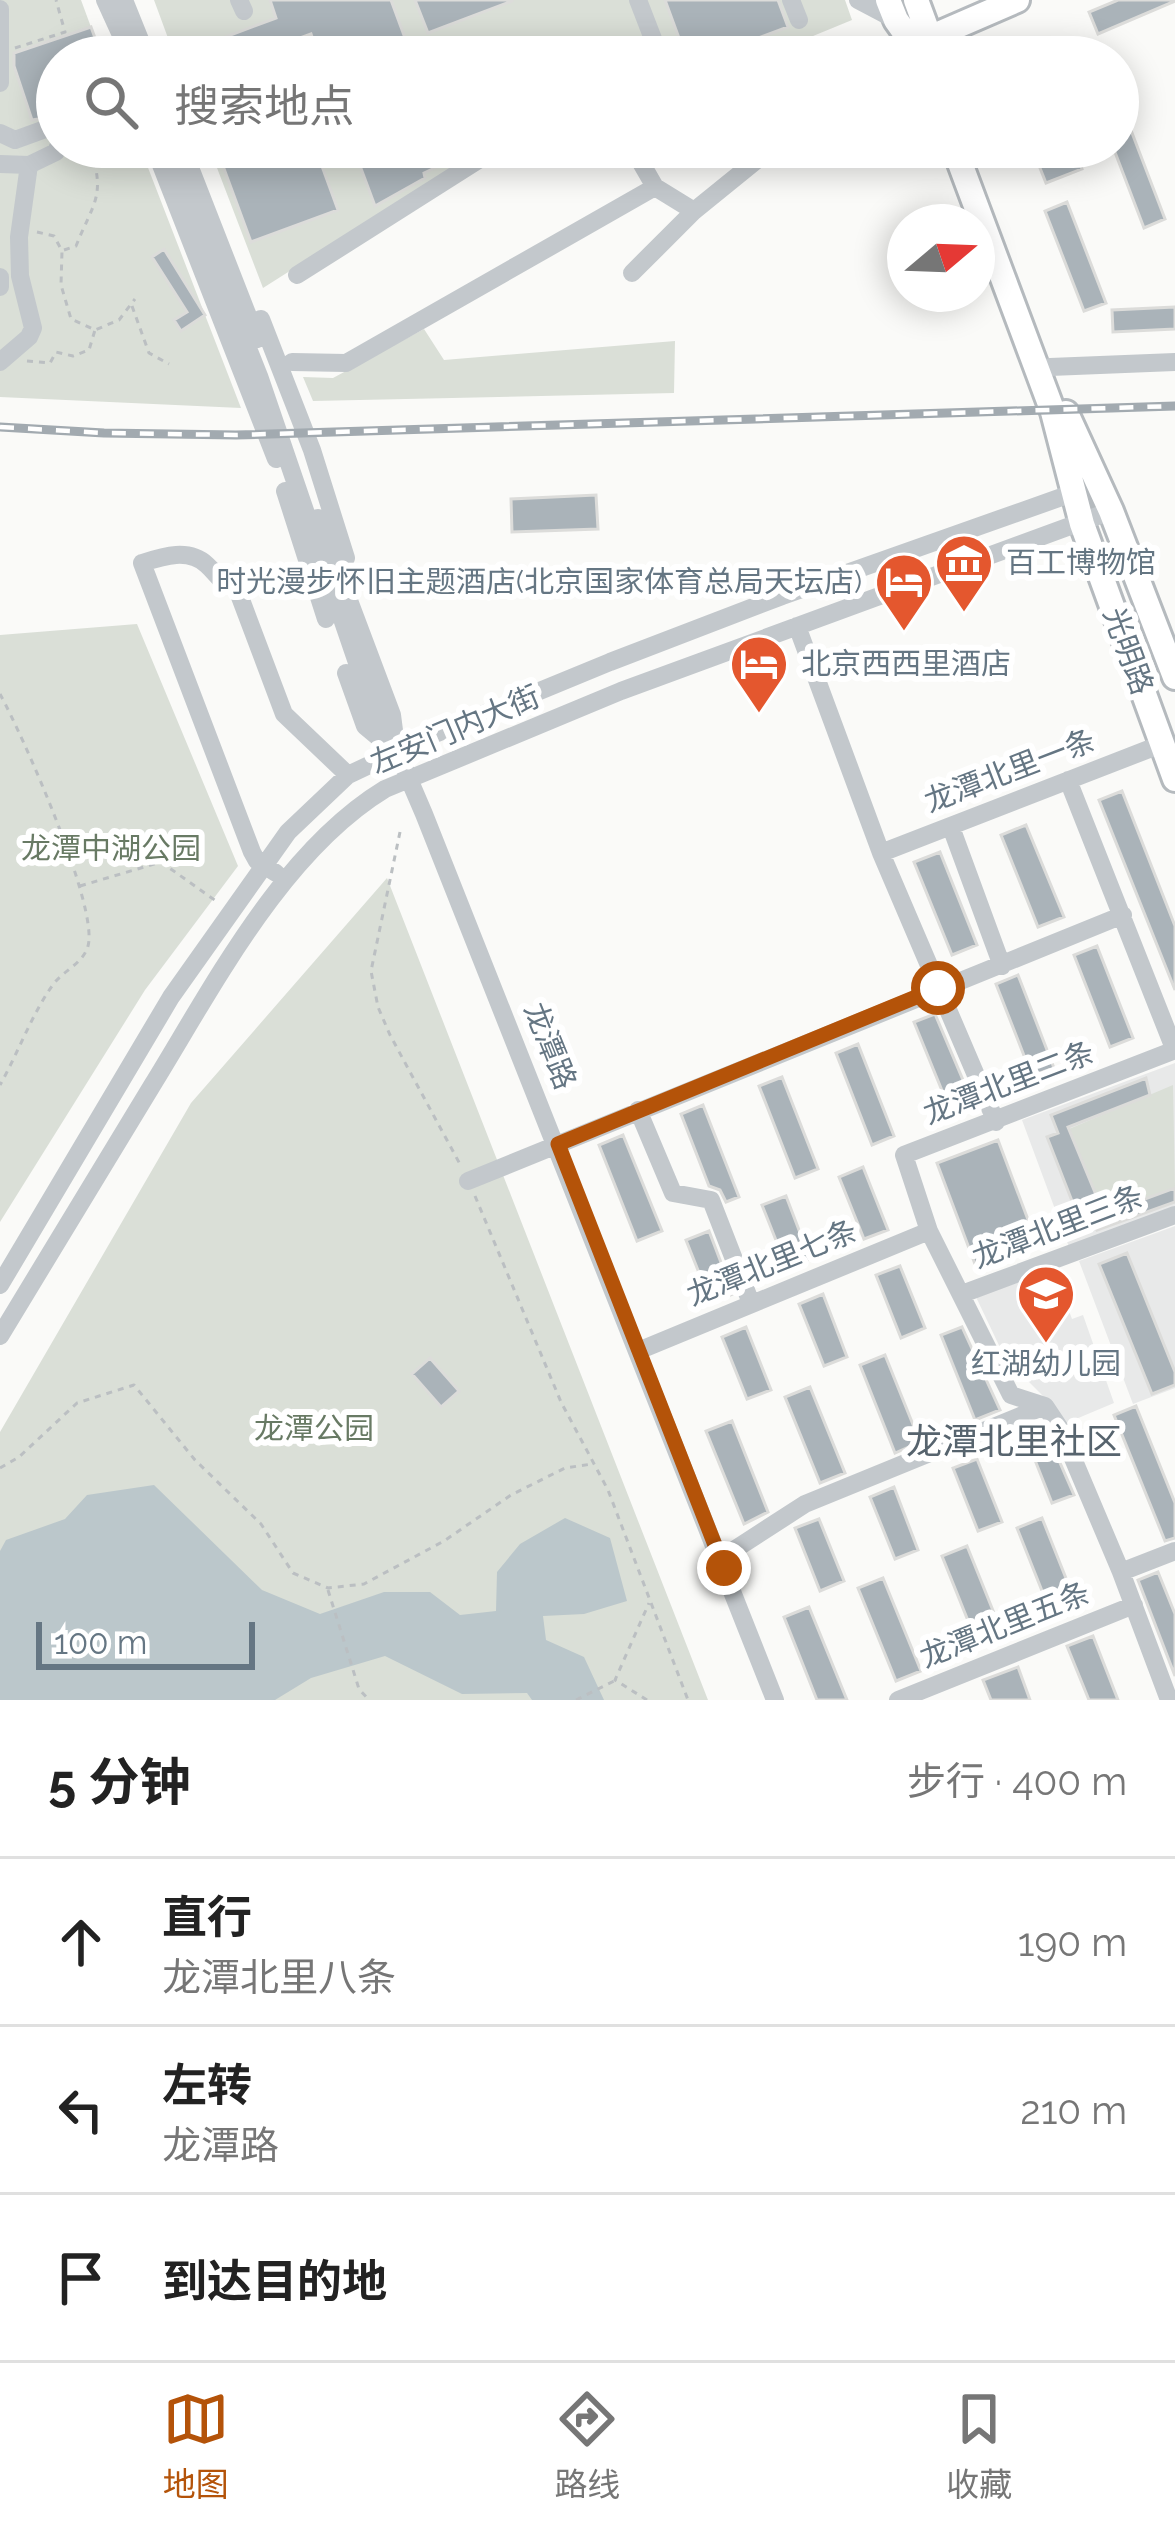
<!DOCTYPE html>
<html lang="zh">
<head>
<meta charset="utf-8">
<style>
	body { margin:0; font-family:Raleway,"Noto Sans SC",sans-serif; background:#f6f6f6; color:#222 }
	.compass { position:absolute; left:887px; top:204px; width:108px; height:108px; border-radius:50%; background:#fff; box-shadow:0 6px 30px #0003; rotate:71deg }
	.scale { position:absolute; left:36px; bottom:30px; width:219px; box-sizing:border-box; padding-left:12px; border:6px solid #657683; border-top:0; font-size:33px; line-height:42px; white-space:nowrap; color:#657683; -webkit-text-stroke:9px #fff; paint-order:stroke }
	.stop { position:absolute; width:36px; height:36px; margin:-27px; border:9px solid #b45309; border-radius:50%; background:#fff }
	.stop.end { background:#b45309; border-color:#fff; box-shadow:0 3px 12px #0008 }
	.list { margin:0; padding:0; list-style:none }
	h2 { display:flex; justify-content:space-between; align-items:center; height:156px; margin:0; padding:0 48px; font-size:51px }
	h2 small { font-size:39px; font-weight:400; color:#767676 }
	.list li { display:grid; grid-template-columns:78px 1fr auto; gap:36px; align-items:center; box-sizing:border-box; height:168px; padding:0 48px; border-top:3px solid #e0e0e0 }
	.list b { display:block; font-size:45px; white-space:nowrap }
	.list p { margin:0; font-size:39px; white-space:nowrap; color:#767676 }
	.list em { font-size:39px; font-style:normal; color:#767676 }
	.icon { flex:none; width:66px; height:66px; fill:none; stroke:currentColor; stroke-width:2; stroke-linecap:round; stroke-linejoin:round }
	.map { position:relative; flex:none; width:1175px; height:1700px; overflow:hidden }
	.search { position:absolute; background:#fff; box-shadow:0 6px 30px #0003; left:36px; right:36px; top:36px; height:132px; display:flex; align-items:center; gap:30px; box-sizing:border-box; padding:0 42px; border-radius:66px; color:#767676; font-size:45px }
	.sheet { height:660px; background:#fff }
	nav { display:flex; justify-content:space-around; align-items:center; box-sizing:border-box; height:168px; border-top:3px solid #e0e0e0; background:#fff; font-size:33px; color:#767676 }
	nav a { display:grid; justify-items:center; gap:6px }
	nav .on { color:#b45309 }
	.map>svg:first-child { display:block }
	.built { fill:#e8e9e9 }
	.green { fill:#dadfd7 }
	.water { fill:#bbc7cb }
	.building { fill:#aab3b9; stroke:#dcdcda; stroke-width:3 }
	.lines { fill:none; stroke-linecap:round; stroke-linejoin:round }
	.major-casing { stroke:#b5babe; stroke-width:30 }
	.path { stroke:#bbbfc2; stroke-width:3; stroke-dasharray:6 6; stroke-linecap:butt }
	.minor { stroke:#c3c8cc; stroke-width:18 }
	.major { stroke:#fff; stroke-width:24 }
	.rail-casing { stroke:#a2aab0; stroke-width:9 }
	.rail { stroke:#fff; stroke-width:4.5; stroke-dasharray:14; stroke-linecap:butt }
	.route { stroke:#b45309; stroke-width:15 }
	.labels { text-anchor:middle; stroke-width:12; stroke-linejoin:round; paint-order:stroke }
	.poi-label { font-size:30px; fill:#657683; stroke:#fff; text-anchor:start }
	.street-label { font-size:30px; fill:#657683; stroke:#fff }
	.park-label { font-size:30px; fill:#687a64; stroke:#fff }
	.quarter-label { font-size:36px; fill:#57646e; stroke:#fff }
</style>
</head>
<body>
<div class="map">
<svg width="1175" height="1700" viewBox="0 0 1175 1700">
	<rect width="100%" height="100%" fill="#fafaf8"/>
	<path class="built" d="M1175 1063V1208L1069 1247 1022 1120Z
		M1175 1226V1388L1133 1404 1079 1261Z
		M1054 1270 1072 1319 1083 1315 1114 1403 1064 1424 1055 1408 1005 1358 976 1297Z"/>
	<path class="green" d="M0 0H81L102 57H57V147H140L241 408 0 397Z
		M154 0H845L852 20 762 57H175Z
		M209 147H485L263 288Z
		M424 329 444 360 675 341 674 393 313 401 303 377 333 378Z
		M137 624 238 866 145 990 0 1222V635Z
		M387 878 708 1700H0V1432L191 1103Z
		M1173 1085 1175 1188 1104 1214 1069 1129Z"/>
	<path class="water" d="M154 1485 262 1590 320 1614 384 1592H430L460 1615 496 1611 497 1572 520 1544 565 1518 610 1538 627 1601 584 1614 543 1616 546 1640 584 1657 604 1700H532L527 1693 462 1694 385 1656 311 1678 275 1700H0V1551L6 1540 65 1519 87 1495Z"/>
	<path class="building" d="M270 0H391L412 57H319L311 34 278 46 282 57H172L276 18Z
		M415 0H512V1L428 33Z
		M665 0H778L788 27 707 57H686Z
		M1118 0H1175V1L1098 34 1089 12Z
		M91 27 102 57H57V116L32 120 14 66V53Z
		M1119 99 1165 219 1144 228 1113 147H1118Z
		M216 147H315L338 210 251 242Z
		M353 147H459L462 155 424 173 425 178 375 206Z
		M1015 147H1074L1082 169 1046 183 1036 158 1021 163Z
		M1067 202 1106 303 1084 311 1045 211Z
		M164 249 205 315 181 331 174 320 187 312 152 257Z
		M1175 307V329L1113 332 1112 310Z
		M596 495 598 529 512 532 511 499Z
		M1122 791 1175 926V990L1099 800Z
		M1026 825 1064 917 1038 927 1001 835Z
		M940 852 977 945 952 955 914 862Z
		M1097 946 1133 1038 1110 1047 1074 955Z
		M1018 975 1054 1068 1032 1076 996 984Z
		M935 1014 974 1106 952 1115 914 1022Z
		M858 1044 894 1136 872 1145 836 1053Z
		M782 1077 818 1169 795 1178 759 1086Z
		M1146 1078 1150 1095 1068 1127 1104 1214 1175 1188V1202L1097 1230 1092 1219 1081 1224 1047 1137 1058 1133 1051 1115Z
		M703 1105 739 1197 726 1202 720 1190 709 1186 681 1114Z
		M623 1135 662 1231 637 1241 599 1145Z
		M998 1140 1036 1241 975 1264 937 1163Z
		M863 1167 888 1230 864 1239 839 1177Z
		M786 1196 810 1259 787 1268 762 1205Z
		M709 1231 733 1294 711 1303 686 1240Z
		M1127 1253 1175 1372V1385L1152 1394 1099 1264Z
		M900 1266 925 1328 901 1338 876 1275Z
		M823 1294 847 1357 824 1366 799 1304Z
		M746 1327 771 1390 747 1399 722 1337Z
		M962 1327 1000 1410 975 1420 941 1335Z
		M885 1355 920 1442 895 1453 860 1365Z
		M430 1358 459 1391 441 1407 412 1374Z
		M810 1387 845 1473 820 1483 785 1397Z
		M1136 1406 1175 1503V1538L1165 1541 1114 1415Z
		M732 1421 768 1512 744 1524 706 1431Z
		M1047 1433 1074 1495 1052 1503 1027 1440Z
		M977 1459 1002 1522 978 1531 953 1468Z
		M894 1487 918 1550 895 1559 870 1497Z
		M1042 1518 1079 1611 1054 1621 1017 1528Z
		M819 1519 844 1581 820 1591 795 1528Z
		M967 1546 1004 1638 979 1648 942 1556Z
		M1158 1572 1175 1614V1676L1138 1580Z
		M883 1578 921 1671 896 1681 858 1588Z
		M809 1607 847 1700H817L784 1617Z
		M1093 1636 1118 1700H1089L1067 1646Z
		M1018 1667 1030 1700H991L983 1680Z"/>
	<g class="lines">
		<defs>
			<path id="major" d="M888 0 896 20 920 54
				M916 0 937 57
				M904 49 1017 0
				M954 147 1053 412 1082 524 1175 779
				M1066 413 1111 511 1175 677"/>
		</defs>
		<use href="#major" class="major-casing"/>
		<path class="path" d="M15 48 65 32 56 0
			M37 232 54 236 62 251 61 285 71 319 95 330 119 320 135 299
			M64 250 76 246C94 201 106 197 90 147
			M132 306 149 353 169 364
			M27 361 50 363 56 352 73 356 89 350 95 330
			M0 694C22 734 99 907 88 946 83 964 62 971 52 986 31 1016 18 1053 0 1085
			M400 832 371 971 378 1007 390 1035 461 1166
			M80 886 161 862 216 901
			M475 1196 561 1402 608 1490 688 1700
			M0 1468 19 1457 77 1403 134 1385 195 1460 261 1524 293 1573 328 1588 364 1584 444 1541 511 1495 565 1468 592 1464
			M328 1590 359 1689 369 1700
			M576 1700 614 1681
			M647 1700 615 1680 649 1603"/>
		<path class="minor" d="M105 0 131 57
			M124 0 147 57
			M239 0 244 11
			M638 0 660 57
			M791 0 799 20
			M858 0 896 20
			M0 9V83
			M0 133 15 140 48 128 57 134
			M154 147 276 459
			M168 147 259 376 377 721 397 751 424 814 775 1700
			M182 147 257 339
			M632 147 655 187 694 211
			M0 164 29 165 56 152 58 147
			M632 273 694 211 773 147
			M297 275 499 147
			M0 277V287
			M261 319 312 450 346 558
			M0 362 29 337 33 328 20 276 19 237 29 165
			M292 362 346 363 655 187
			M1050 367 1175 362
			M285 491 326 619
			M318 518 392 715 396 746
			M797 626 881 853 996 1122
			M346 673 365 726 383 741
			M1068 780 1175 1051
			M951 827 1002 966
			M881 853 1162 744
			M276 873 257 861 252 852 142 563C164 556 189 548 207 565 219 576 221 584 237 589L284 714 348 775
			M638 1110 673 1193 711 1200 751 1303
			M468 1181 1123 915
			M0 1285 171 997 288 832 348 775 435 734 610 662 782 596 1073 493
			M962 1294 1175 1215
			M0 1336C51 1252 102 1168 153 1084 215 983 283 851 385 789L621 691 1111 511
			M638 1351 929 1231
			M720 1559 805 1504 1045 1406
			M1121 1572 1175 1551
			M898 1700 1134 1605
			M1169 1700 1121 1572 1061 1430 1045 1406 1011 1395 929 1231 904 1155 1175 1050"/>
		<use href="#major" class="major"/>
		<defs>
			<path id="rail" d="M0 427 104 433 236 435 1175 406"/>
		</defs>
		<use href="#rail" class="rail-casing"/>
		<use href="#rail" class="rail"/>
	</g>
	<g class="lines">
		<path class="route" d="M724 1568 558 1144 938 988"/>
	</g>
	<defs>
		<symbol id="museum-pin" viewBox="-11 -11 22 30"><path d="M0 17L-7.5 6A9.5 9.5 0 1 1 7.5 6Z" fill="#e4572e" stroke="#fff"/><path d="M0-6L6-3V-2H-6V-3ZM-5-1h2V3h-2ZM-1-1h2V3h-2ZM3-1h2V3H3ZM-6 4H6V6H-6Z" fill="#fff"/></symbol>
		<symbol id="hotel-pin" viewBox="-11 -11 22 30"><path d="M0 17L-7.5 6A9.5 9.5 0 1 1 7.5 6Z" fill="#e4572e" stroke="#fff"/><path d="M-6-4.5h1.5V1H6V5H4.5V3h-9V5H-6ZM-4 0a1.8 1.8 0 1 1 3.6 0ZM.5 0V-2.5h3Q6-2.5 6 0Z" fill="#fff"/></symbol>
		<symbol id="school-pin" viewBox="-11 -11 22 30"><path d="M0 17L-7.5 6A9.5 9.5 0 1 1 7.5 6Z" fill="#e4572e" stroke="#fff"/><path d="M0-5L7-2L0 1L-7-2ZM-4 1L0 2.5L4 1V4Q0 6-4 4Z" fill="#fff"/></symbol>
	</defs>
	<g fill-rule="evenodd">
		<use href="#museum-pin" x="931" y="530" width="66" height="90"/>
		<use href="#hotel-pin" x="871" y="549" width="66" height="90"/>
		<use href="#hotel-pin" x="726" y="631" width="66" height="90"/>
		<use href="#school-pin" x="1013" y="1261" width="66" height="90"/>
	</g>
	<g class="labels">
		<g class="poi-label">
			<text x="1006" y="573">百工博物馆</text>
			<text x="862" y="592" text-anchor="end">时光漫步怀旧主题酒店(北京国家体育总局天坛店)</text>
			<text x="801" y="674">北京西西里酒店</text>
			<text x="1046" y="1374" text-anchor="middle">红湖幼儿园</text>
		</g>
		<g class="street-label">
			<text transform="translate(1128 651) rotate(70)" y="10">光明路</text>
			<text transform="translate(455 730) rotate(-23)" y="10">左安门内大街</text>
			<text transform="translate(1010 771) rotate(-21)" y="10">龙潭北里一条</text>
			<text transform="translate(550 1046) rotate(68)" y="10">龙潭路</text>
			<text transform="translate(1009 1083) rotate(-21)" y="10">龙潭北里二条</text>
			<text transform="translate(1058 1227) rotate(-21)" y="10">龙潭北里三条</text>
			<text transform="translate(772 1263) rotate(-22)" y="10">龙潭北里七条</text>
			<text transform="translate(1005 1625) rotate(-22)" y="10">龙潭北里五条</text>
		</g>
		<g class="park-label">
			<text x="111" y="859">龙潭中湖公园</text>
			<text x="314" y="1439">龙潭公园</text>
		</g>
		<g class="quarter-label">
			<text x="1014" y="1454">龙潭北里社区</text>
		</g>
	</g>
</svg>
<svg class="compass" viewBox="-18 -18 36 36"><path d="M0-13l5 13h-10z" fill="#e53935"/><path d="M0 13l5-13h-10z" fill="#767676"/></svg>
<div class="scale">100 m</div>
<div class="stop" style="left:938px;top:988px"></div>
<div class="stop end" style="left:724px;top:1568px"></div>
<div class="search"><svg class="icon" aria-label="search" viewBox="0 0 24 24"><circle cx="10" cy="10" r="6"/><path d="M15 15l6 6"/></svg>搜索地点</div>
</div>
<section class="sheet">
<h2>5 分钟<small>步行 · 400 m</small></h2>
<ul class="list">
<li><svg class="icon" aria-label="ahead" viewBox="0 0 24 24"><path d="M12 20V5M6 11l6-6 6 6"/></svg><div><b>直行</b><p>龙潭北里八条</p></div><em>190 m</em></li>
<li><svg class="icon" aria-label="left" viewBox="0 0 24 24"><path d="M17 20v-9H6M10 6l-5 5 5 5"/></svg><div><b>左转</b><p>龙潭路</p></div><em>210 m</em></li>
<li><svg class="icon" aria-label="arrive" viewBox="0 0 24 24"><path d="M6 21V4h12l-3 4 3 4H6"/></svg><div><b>到达目的地</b></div></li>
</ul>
</section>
<nav>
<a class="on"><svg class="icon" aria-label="map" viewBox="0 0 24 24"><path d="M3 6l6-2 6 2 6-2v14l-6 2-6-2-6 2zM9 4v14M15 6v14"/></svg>地图</a>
<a><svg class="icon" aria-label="directions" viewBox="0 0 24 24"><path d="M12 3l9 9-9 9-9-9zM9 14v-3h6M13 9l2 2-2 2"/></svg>路线</a>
<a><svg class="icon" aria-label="saved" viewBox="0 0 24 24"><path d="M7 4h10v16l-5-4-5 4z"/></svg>收藏</a>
</nav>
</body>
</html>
